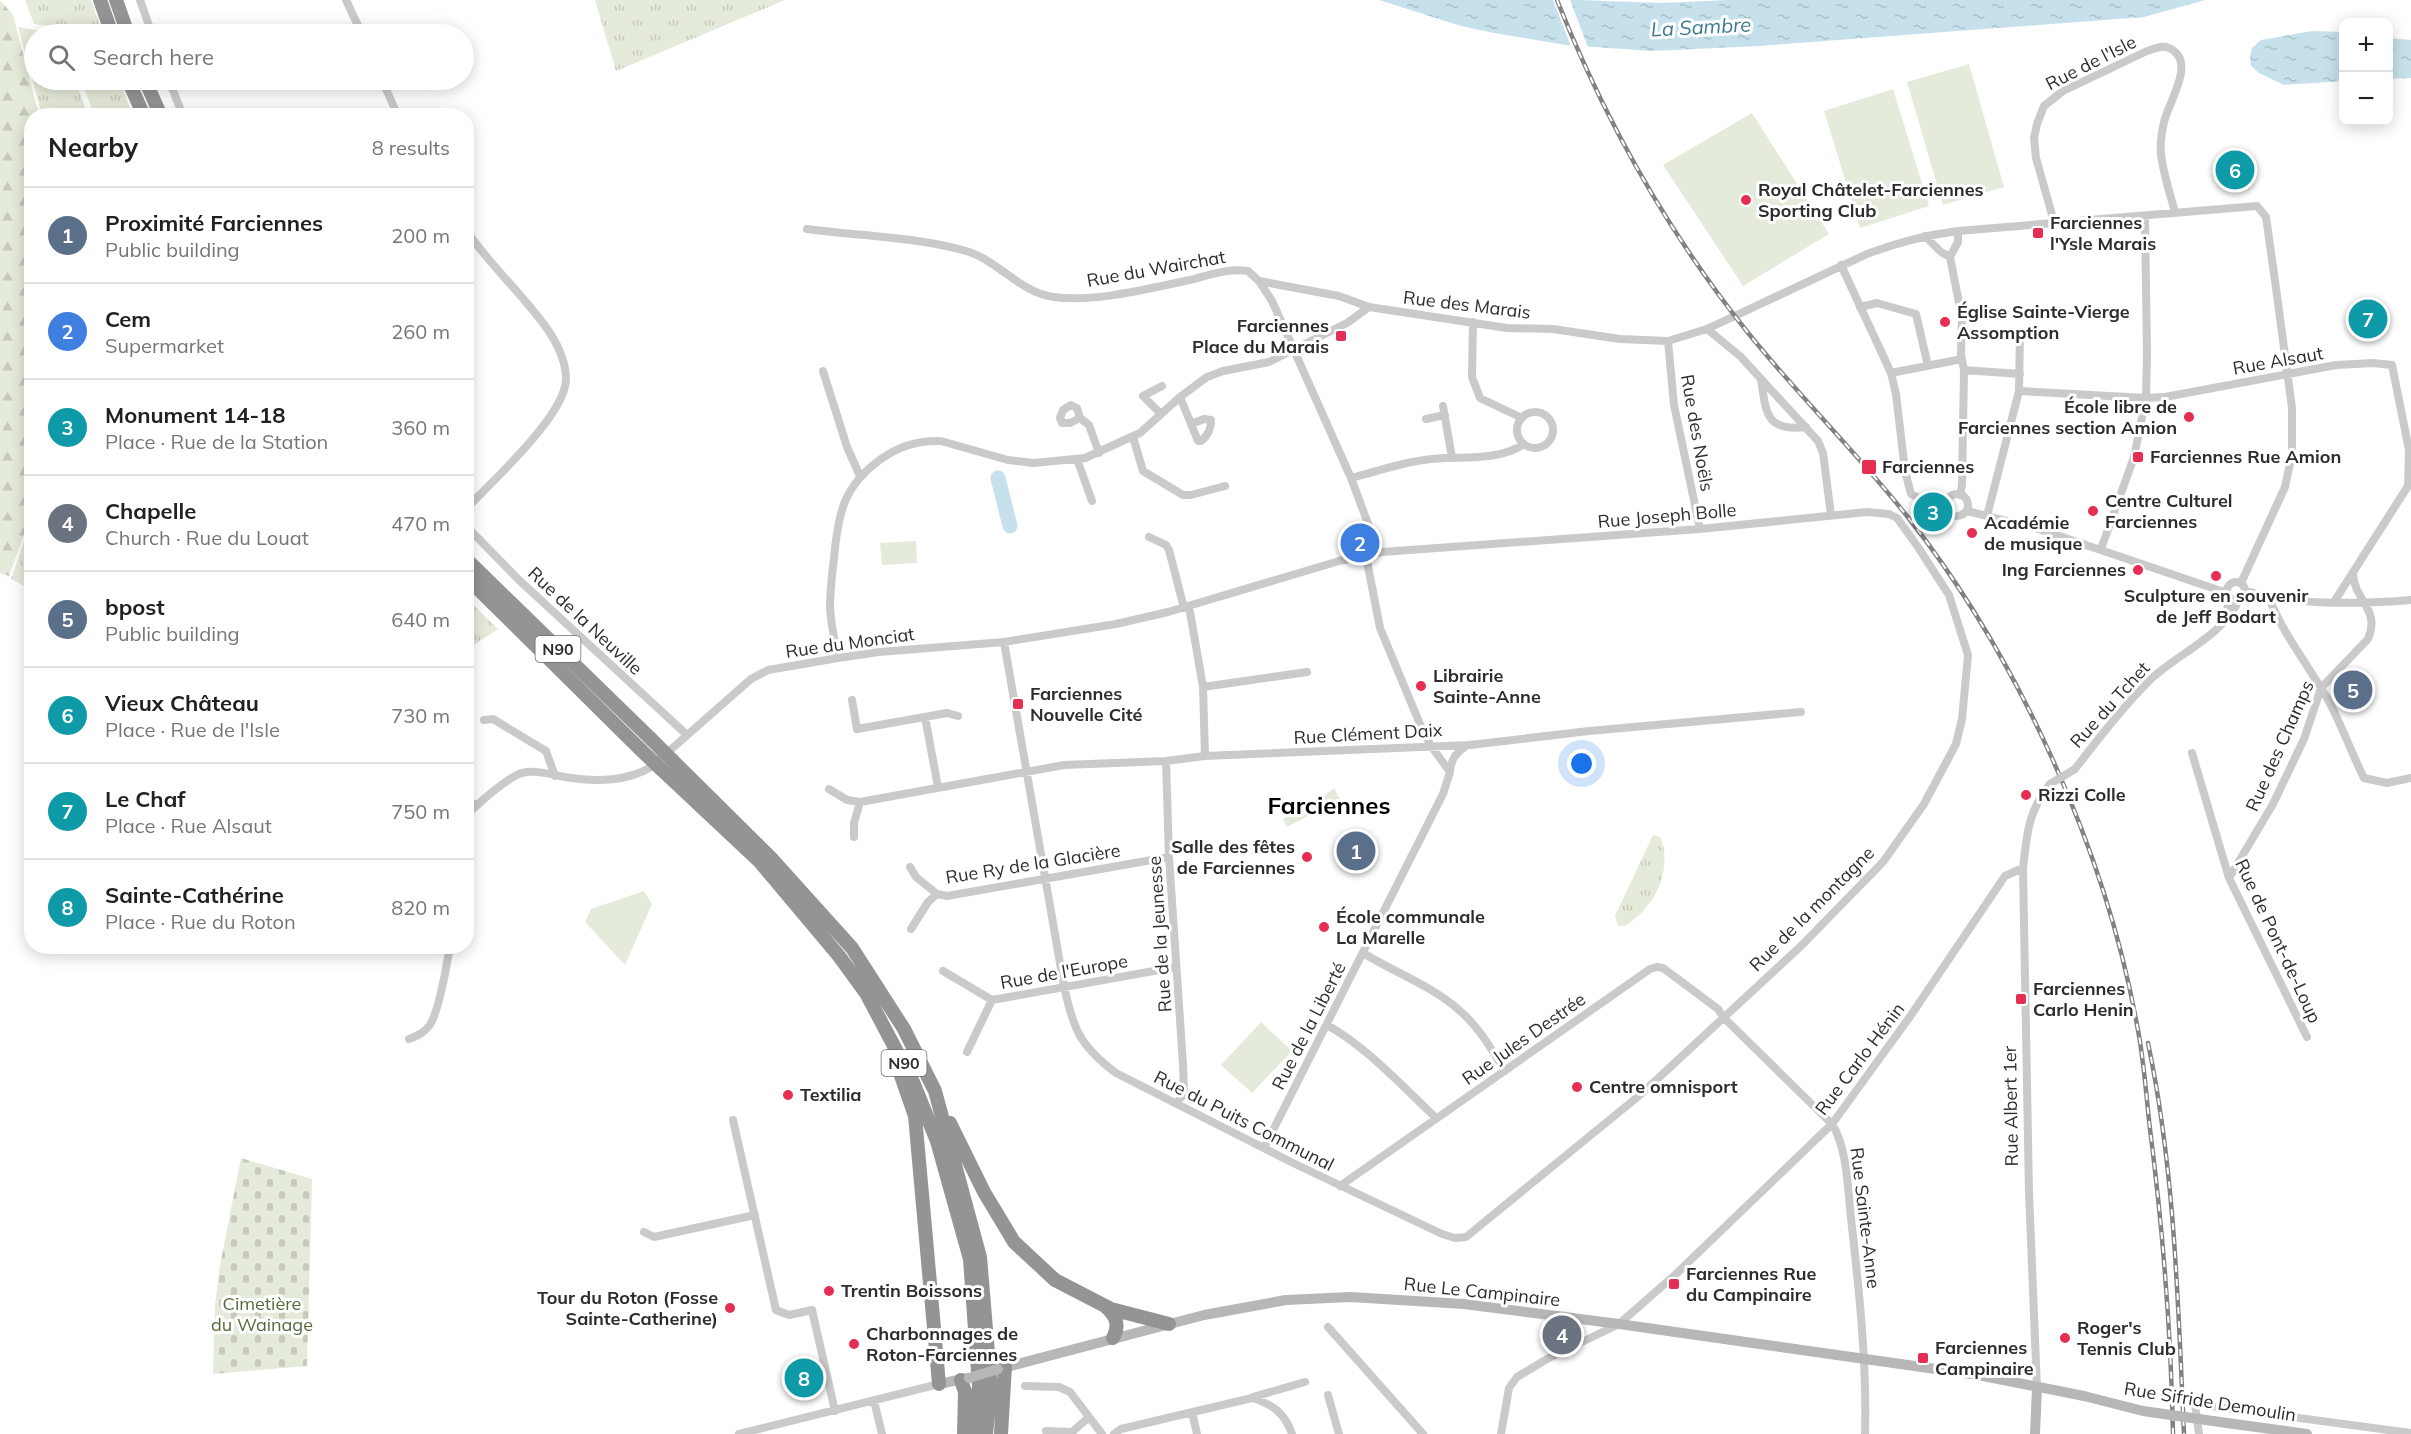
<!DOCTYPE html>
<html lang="en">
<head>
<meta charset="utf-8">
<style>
	body { margin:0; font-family:Mulish,sans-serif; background:#f2f2f2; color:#202124 }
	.controls { position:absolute; right:18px; top:18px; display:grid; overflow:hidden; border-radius:12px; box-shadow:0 3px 15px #0003 }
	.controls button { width:54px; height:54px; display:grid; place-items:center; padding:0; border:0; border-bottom:2px solid #e0e0e0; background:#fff; color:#202124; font:30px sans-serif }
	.you { position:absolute; left:1582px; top:764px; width:21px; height:21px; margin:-15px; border:4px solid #fff; border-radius:50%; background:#1a73e8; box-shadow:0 0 0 9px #1a73e833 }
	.badge { display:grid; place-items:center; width:39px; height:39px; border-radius:50%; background:#111827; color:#fff; font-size:20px; font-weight:700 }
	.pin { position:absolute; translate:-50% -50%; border:3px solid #fff; box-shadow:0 2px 6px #0006 }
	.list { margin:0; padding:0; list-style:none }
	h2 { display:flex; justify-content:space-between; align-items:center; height:78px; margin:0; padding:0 24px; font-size:26px }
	h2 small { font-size:20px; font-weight:400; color:#757577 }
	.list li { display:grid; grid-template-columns:39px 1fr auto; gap:18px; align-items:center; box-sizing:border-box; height:96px; padding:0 24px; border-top:2px solid #e0e0e0 }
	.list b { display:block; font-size:22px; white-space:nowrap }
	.list p { margin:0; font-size:20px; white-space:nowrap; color:#757577 }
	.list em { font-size:20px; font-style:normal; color:#757577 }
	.icon { flex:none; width:33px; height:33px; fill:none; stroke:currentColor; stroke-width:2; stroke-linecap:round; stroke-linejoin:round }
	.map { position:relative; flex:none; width:2411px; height:1434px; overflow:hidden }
	.search { position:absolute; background:#fff; box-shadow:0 3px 15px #0003; left:24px; top:24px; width:450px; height:66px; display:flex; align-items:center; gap:15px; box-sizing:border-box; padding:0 21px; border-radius:33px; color:#757577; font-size:22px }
	.panel { position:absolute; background:#fff; box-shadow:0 3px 15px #0003; left:24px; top:108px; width:450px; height:846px; border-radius:24px }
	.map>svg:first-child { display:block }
	.grass { fill:url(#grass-tufts) }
	.forest { fill:url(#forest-firs) }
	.cemetery { fill:url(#cemetery-stones) }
	.green { fill:#e5ebda }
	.water { fill:url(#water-ripples) }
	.pier { fill:#fff }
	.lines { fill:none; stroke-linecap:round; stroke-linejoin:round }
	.river { stroke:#c6e1eb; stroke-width:15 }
	.street { stroke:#cacaca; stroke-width:8 }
	.secondary { stroke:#b7b7b7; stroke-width:10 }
	.highway { stroke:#949494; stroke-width:14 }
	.rail-casing { stroke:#828282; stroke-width:4.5 }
	.rail { stroke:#fff; stroke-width:2; stroke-dasharray:7; stroke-linecap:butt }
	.street-bridge { stroke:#cacaca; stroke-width:8 }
	.secondary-bridge { stroke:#b7b7b7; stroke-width:10 }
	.highway-bridge { stroke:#949494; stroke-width:14 }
	.poi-dot { fill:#e62d52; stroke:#fff; stroke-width:2 }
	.labels { text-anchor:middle; stroke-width:6; stroke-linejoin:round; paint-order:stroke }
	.shield { fill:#fff; stroke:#6c6c6c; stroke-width:1.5 }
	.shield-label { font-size:16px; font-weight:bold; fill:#2d2d2d }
	.street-label { font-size:18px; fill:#2d2d2d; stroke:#fff }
	.poi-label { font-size:18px; font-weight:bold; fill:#2d2d2d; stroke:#fff; text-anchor:start }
	.park-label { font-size:18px; fill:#56693a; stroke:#fff }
	.water-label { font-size:20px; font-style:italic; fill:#3b798f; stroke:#fff }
	.district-label { font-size:24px; font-weight:bold; fill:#000; stroke:#fff }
</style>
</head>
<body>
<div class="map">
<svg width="2411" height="1434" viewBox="0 0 2411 1434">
	<defs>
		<pattern id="grass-tufts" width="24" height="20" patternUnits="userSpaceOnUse" patternTransform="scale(1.5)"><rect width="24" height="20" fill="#e5ebda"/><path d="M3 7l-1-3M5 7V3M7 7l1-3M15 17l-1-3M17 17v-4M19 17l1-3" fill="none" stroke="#c5cabb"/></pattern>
		<pattern id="forest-firs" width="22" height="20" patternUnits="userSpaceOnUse" patternTransform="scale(1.5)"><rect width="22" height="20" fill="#e5ebda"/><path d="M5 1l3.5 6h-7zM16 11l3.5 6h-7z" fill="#c5cabb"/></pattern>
		<pattern id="cemetery-stones" width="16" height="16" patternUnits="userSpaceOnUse" patternTransform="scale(1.5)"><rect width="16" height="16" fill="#e5ebda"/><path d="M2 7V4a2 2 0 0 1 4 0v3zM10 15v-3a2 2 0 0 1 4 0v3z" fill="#c5cabb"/></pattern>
		<pattern id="water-ripples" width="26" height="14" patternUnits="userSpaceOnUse" patternTransform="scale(1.5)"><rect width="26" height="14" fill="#c6e1eb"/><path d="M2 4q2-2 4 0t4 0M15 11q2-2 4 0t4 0" fill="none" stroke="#aac1ca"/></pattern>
	</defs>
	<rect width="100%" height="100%" fill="#fff"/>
	<path class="grass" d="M25 0H91L103 34H65L63 28 34 24Z
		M595 0H785L616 71Z
		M18 27 59 34H34V80H75L88 115H42Z
		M81 80H119L133 115H94Z
		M31 521V584L24 586 11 579Z
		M466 598 498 629 467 650H466Z
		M1653 835 1660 837C1672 863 1659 898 1638 916 1632 921 1627 927 1618 926L1615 916Z"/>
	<path class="forest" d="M0 0 13 15 39 115 32 116 31 515 9 576 0 573Z"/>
	<path class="cemetery" d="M241 1158 312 1179 307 1366 213 1374 215 1304 220 1265Z"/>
	<path class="green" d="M1969 64 2004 187 1943 205 1907 82Z
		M1893 89 1929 206 1860 228 1824 111Z
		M1752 113 1829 234 1743 286 1663 165Z
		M916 541 917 563 882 565 880 543Z
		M1334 788 1342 803 1319 810 1287 827 1283 819 1315 803Z
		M644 891 652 904 625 965 585 922 591 909Z
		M1261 1022 1292 1051 1252 1093 1221 1065Z"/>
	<path class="water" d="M1379 0H1580L1663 3 1728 0H2205L2144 17 1759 46 1652 51 1566 45 1494 33 1461 26Z
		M2312 31 2343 32V81L2284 85 2259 73 2251 66 2250 56 2252 48 2261 40Z
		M2388 38 2411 40V78L2389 79Z"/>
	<path class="pier" d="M1553 0H1570L1589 50 1572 49Z"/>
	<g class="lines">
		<path class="river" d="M998 478 1010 526"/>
		<path class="street" d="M140 0 152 34
			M346 0 362 34
			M169 80 183 116
			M382 80 398 116
			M2054 222 2036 158 2034 138 2037 124 2044 106 2063 91 2147 51C2158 47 2167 43 2176 53 2192 68 2168 104 2164 122 2162 131 2160 145 2161 154 2163 173 2170 194 2175 212
			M807 229C858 236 917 237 966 251 998 260 1020 293 1054 297 1094 303 1150 288 1190 280 1209 275 1229 268 1248 271L1259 281 1272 301 1351 478 1379 553
			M466 230C491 267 526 297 550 333 559 347 566 363 566 380 564 417 492 481 466 509
			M1925 236 1941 252 1950 257
			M1950 257 1962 318 1961 355 1964 370 1962 485 1960 495
			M1950 257 1958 242V231
			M1841 265 1891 373 1896 394 1905 471 1911 494 1921 499 1946 503
			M1259 281 1339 296 1369 307 1507 328 1553 329 1620 339 1668 341 1707 329 1867 254C1896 243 1926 235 1958 231L2257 206 2266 217 2276 288 2292 408V454L2285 487 2241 583
			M1860 307 1877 303 1916 314 1928 366
			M1473 322 1472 377 1480 398 1522 418
			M1707 329 1740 356 1818 441 1823 453 1831 515
			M1668 341 1674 405 1700 529
			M1964 370 2020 374
			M823 371 847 447 860 476
			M1891 373 1962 359
			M1761 379C1766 412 1765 432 1806 427
			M2019 391 2146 398 2165 397 2336 365 2373 363 2392 365 2409 450 2408 486 2334 602
			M1180 397 1198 441H1201C1208 436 1211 429 1211 420L1204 419 1191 424
			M1443 406 1452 458
			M1517 430a18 18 0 1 1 36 0a18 18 0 1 1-36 0Z
			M1161 414 1143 396 1162 386
			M1080 418 1070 423H1062L1060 418 1063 410 1071 405 1077 408 1080 418 1089 425 1099 453
			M1426 419 1445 415
			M1133 437 1143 471 1183 495H1191L1225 486
			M1077 459 1092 501
			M1351 478C1375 472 1400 463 1424 460 1456 455 1496 463 1524 444
			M1946 505a11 11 0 1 1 22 0a11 11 0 1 1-22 0Z
			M1967 511 2039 529 2227 593
			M1987 516 2019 391 2020 331
			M466 526 519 580 686 734
			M1149 537 1166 545 1169 550 1184 608
			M2101 549 2134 457 2146 398 2147 354 2145 216
			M2227 591a9 9 0 1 1 18 0a9 9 0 1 1-18 0Z
			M2245 591C2254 592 2263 597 2272 598 2317 604 2365 604 2411 600
			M2243 596 2261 600 2268 599
			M2269 598C2283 634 2308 665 2327 698 2341 723 2351 752 2364 778L2387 783 2411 778
			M1189 606 1203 687 1205 756
			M2224 620 2230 598
			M838 658C835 642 831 625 830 608 830 591 832 574 834 558 838 514 843 486 881 459 899 446 919 440 941 441L1008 460 1034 463 1085 458 1140 433 1180 397 1207 377 1223 371 1269 362 1347 323 1369 307
			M1203 687 1307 672
			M852 700 857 729 947 713 958 716
			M925 717 938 787
			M484 720 493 719 546 751 555 776
			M2192 753 2229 878 2307 1037
			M1166 761 1169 857 1183 1064 1184 1093 1177 1103
			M2075 769C2099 738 2122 708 2150 680 2176 655 2225 634 2239 600
			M1450 770C1452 757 1457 752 1468 745
			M829 789 847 800 860 802 854 823V837
			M466 801 477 805
			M860 802 1064 765 1166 761 1205 756 1470 745 1589 731 1801 712
			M466 815C481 802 499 784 517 775 531 767 555 776 571 778 597 782 628 781 651 767L751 679 768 670 838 658 879 652 1004 642 1116 624 1168 612 1339 561 1382 552 1700 529 1867 512 1889 514 1897 518 1918 547 1949 595 1968 655 1962 719 1956 744 1924 804 1883 862 1801 946 1640 1095 1466 1237 1455 1238 1442 1234 1291 1162 1116 1073C1080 1046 1073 1029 1064 986L1004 642
			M910 867 916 877 937 894 928 902 911 929
			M2229 878 2273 804 2304 739 2321 688 2368 639C2381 609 2354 601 2353 573
			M937 894 947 896 1169 857
			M1363 953C1394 972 1434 987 1460 1011 1479 1027 1492 1050 1505 1071
			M943 971 992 1000 967 1052
			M992 1000 1176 967
			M1327 1025C1368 1048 1402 1086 1436 1118
			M409 1039C417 1036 424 1033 429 1026 439 1014 447 963 450 946
			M733 1120 776 1310 789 1315 812 1310 835 1411
			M1264 1148 1443 794 1450 772 1431 746 1422 729 1380 628 1366 556
			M1340 1186 1650 969 1657 967 1663 968 1718 1009 1723 1017 1832 1124C1847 1147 1848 1190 1851 1218 1859 1290 1867 1361 1865 1434
			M644 1232 654 1237 755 1215
			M1328 1327 1423 1434
			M1025 1386 1059 1387 1070 1392 1102 1434
			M2037 1388 2029 1192 2023 868C2027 834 2028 811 2050 784
			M1328 1395 1339 1434
			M1253 1397 1305 1382
			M874 1401 882 1434
			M1192 1412 1197 1434
			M1046 1431 1072 1432 1088 1418
			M739 1434 939 1384
			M1114 1434 1121 1429 1252 1398C1272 1404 1285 1413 1292 1434
			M1501 1434 1509 1388 1517 1377 1547 1359 1619 1324 1676 1274 1832 1124 1909 1018 2005 876 2023 868
			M2199 1434 2195 1404 2411 1433"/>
		<path class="secondary" d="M999 1369 1204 1315 1286 1300 1350 1297 1464 1304 1619 1324 1978 1375 2084 1396
			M939 1384 968 1378
			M2227 1423 2307 1434
			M2035 1434 2037 1388"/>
		<path class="highway" d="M100 0 112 34
			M116 0 128 34
			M128 80 144 116
			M145 80 161 116
			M466 559 650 738
			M466 577 641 750
			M672 760 770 857 852 948 904 1029 935 1091 980 1257 991 1389 986 1434
			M662 770 760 862 839 956 866 993 913 1082 937 1141 970 1259 979 1386 973 1434
			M898 1067 915 1116 939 1384
			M950 1123 984 1192 1014 1242 1055 1280 1111 1309 1169 1324
			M1105 1306C1116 1315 1120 1325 1113 1338
			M961 1380 965 1392 964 1434
			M1001 1434 1005 1366"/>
		<defs>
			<path id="rail" d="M1557 0C1605 121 1668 233 1749 334 1799 396 1857 453 1907 516 2018 657 2105 849 2137 1025 2144 1059 2146 1095 2150 1129 2163 1231 2171 1332 2173 1434
				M2148 1043C2175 1171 2178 1304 2184 1434"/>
		</defs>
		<use href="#rail" class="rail-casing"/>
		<use href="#rail" class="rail"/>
		<path class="street-bridge" d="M2050 784 2075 769"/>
		<path class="secondary-bridge" d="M969 1378 998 1369
			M2084 1396 2143 1411 2227 1423"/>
		<path class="highway-bridge" d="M650 738 672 760
			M641 750 662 770"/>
	</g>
	<g class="poi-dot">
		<circle cx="1746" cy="200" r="6"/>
		<rect x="2032" y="227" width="12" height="12" rx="3"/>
		<circle cx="1945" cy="322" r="6"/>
		<rect x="1335" y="330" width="12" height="12" rx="3"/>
		<circle cx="2189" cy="417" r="6"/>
		<rect x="2132" y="451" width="12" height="12" rx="3"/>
		<rect x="1861" y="459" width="16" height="16" rx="3"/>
		<circle cx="2093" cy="511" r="6"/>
		<circle cx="1972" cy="533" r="6"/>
		<circle cx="2138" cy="570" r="6"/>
		<circle cx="2216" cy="576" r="6"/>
		<circle cx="1421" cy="686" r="6"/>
		<rect x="1012" y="698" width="12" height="12" rx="3"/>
		<circle cx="2026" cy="795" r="6"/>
		<circle cx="1307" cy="857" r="6"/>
		<circle cx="1324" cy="927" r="6"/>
		<rect x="2015" y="993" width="12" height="12" rx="3"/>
		<circle cx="1577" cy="1087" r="6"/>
		<circle cx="788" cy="1095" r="6"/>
		<rect x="1668" y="1278" width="12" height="12" rx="3"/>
		<circle cx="829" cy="1291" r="6"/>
		<circle cx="730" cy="1308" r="6"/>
		<circle cx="2065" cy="1338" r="6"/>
		<circle cx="854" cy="1344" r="6"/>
		<rect x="1917" y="1352" width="12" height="12" rx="3"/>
	</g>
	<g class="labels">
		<g class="shield">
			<rect x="535.5" y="636" width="45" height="26" rx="4.5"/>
			<rect x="881.5" y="1050" width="45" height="26" rx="4.5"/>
		</g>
		<g class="shield-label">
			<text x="558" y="655">N90</text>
			<text x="904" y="1069">N90</text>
		</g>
		<g class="street-label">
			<text transform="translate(2091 63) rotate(-27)" y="6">Rue de l'Isle</text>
			<text transform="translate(1156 269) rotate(-10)" y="6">Rue du Wairchat</text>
			<text transform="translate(1467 305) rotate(7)" y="6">Rue des Marais</text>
			<text transform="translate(2278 361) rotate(-10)" y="6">Rue Alsaut</text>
			<text transform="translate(1697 433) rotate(80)" y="6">Rue des Noëls</text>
			<text transform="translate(1667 516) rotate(-5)" y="6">Rue Joseph Bolle</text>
			<text transform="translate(585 621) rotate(43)" y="6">Rue de la Neuville</text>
			<text transform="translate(850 643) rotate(-8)" y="6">Rue du Monciat</text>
			<text transform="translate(2110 705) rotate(-48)" y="6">Rue du Tchet</text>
			<text transform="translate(1368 734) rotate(-3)" y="6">Rue Clément Daix</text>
			<text transform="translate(2280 746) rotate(-66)" y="6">Rue des Champs</text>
			<text transform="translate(1033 864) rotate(-9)" y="6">Rue Ry de la Glacière</text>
			<text transform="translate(1812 909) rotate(-45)" y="6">Rue de la montagne</text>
			<text transform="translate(1160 934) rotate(-94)" y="6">Rue de la Jeunesse</text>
			<text transform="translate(2278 941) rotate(65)" y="6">Rue de Pont-de-Loup</text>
			<text transform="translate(1064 972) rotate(-10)" y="6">Rue de l'Europe</text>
			<text transform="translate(1309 1026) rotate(-63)" y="6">Rue de la Liberté</text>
			<text transform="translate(1524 1039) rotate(-35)" y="6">Rue Jules Destrée</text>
			<text transform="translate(1860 1059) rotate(-53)" y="6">Rue Carlo Hénin</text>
			<text transform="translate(2011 1106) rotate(-91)" y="6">Rue Albert 1er</text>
			<text transform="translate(1244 1121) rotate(27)" y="6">Rue du Puits Communal</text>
			<text transform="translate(1865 1218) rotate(83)" y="6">Rue Sainte-Anne</text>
			<text transform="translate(1482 1292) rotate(6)" y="6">Rue Le Campinaire</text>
			<text transform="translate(2210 1402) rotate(9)" y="6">Rue Sifride Demoulin</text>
		</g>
		<g class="poi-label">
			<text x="1758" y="196">Royal Châtelet-Farciennes<tspan x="1758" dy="21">Sporting Club</tspan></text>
			<text x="2050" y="229">Farciennes<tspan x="2050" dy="21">l'Ysle Marais</tspan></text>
			<text x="1957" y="318">Église Sainte-Vierge<tspan x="1957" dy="21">Assomption</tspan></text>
			<text x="1329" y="332" text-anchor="end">Farciennes<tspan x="1329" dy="21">Place du Marais</tspan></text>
			<text x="2177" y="413" text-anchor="end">École libre de<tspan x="2177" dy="21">Farciennes section Amion</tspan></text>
			<text x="2150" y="463">Farciennes Rue Amion</text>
			<text x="1882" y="473">Farciennes</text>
			<text x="2105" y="507">Centre Culturel<tspan x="2105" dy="21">Farciennes</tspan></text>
			<text x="1984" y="529">Académie<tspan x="1984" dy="21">de musique</tspan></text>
			<text x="2126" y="576" text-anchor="end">Ing Farciennes</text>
			<text x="2216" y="602" text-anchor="middle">Sculpture en souvenir<tspan x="2216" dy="21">de Jeff Bodart</tspan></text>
			<text x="1433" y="682">Librairie<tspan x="1433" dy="21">Sainte-Anne</tspan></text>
			<text x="1030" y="700">Farciennes<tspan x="1030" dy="21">Nouvelle Cité</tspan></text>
			<text x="2038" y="801">Rizzi Colle</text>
			<text x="1295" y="853" text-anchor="end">Salle des fêtes<tspan x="1295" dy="21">de Farciennes</tspan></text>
			<text x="1336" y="923">École communale<tspan x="1336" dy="21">La Marelle</tspan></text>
			<text x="2033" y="995">Farciennes<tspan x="2033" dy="21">Carlo Henin</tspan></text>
			<text x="1589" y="1093">Centre omnisport</text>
			<text x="800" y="1101">Textilia</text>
			<text x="1686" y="1280">Farciennes Rue<tspan x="1686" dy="21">du Campinaire</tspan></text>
			<text x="841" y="1297">Trentin Boissons</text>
			<text x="718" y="1304" text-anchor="end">Tour du Roton (Fosse<tspan x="718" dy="21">Sainte-Catherine)</tspan></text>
			<text x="2077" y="1334">Roger's<tspan x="2077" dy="21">Tennis Club</tspan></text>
			<text x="866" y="1340">Charbonnages de<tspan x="866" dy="21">Roton-Farciennes</tspan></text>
			<text x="1935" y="1354">Farciennes<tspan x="1935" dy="21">Campinaire</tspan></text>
		</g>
		<g class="park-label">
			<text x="262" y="1310">Cimetière<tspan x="262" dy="21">du Wainage</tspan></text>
		</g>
		<g class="water-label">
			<text transform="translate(1701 27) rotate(-3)" y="7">La Sambre</text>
		</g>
		<g class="district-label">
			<text x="1329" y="814">Farciennes</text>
		</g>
	</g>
</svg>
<div class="controls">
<button>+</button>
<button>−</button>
</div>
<div class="you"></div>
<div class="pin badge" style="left:1356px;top:851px;background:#5c6f8a">1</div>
<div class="pin badge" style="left:1360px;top:543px;background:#3f7fe0">2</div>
<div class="pin badge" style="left:1933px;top:512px;background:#0f9aa8">3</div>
<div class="pin badge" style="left:1562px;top:1335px;background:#6b7280">4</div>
<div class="pin badge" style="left:2353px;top:690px;background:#5c6f8a">5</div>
<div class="pin badge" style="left:2235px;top:170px;background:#0f9aa8">6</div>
<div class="pin badge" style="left:2368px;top:319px;background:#0f9aa8">7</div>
<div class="pin badge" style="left:804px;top:1378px;background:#0f9aa8">8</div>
<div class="search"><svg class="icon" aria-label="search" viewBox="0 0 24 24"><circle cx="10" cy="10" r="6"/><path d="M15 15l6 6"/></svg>Search here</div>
<section class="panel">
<h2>Nearby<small>8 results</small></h2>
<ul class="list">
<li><span class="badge" style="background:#5c6f8a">1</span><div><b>Proximité Farciennes</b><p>Public building</p></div><em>200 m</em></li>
<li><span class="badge" style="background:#3f7fe0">2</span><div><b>Cem</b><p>Supermarket</p></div><em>260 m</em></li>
<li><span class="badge" style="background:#0f9aa8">3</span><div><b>Monument 14-18</b><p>Place · Rue de la Station</p></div><em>360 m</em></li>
<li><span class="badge" style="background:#6b7280">4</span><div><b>Chapelle</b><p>Church · Rue du Louat</p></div><em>470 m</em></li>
<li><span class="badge" style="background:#5c6f8a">5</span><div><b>bpost</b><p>Public building</p></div><em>640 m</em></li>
<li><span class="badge" style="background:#0f9aa8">6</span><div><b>Vieux Château</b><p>Place · Rue de l'Isle</p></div><em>730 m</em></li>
<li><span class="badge" style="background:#0f9aa8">7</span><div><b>Le Chaf</b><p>Place · Rue Alsaut</p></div><em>750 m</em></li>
<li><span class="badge" style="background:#0f9aa8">8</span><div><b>Sainte-Cathérine</b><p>Place · Rue du Roton</p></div><em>820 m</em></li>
</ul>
</section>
</div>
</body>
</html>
